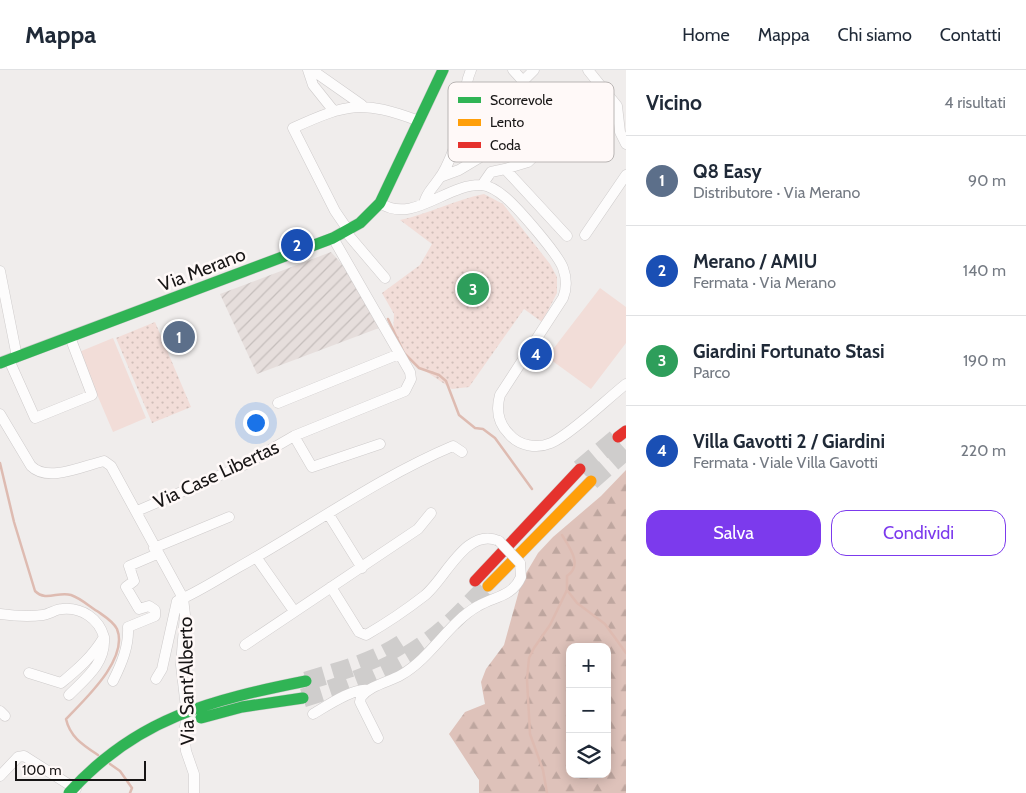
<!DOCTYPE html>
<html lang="it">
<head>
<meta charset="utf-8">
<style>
	body { margin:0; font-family:Cabin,sans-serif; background:#f2f2f3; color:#1f2937 }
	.controls { position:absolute; right:15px; bottom:15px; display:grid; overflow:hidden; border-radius:10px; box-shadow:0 2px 12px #0003 }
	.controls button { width:45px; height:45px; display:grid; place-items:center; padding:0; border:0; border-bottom:1px solid #e0e1e3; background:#fff; color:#1f2937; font:25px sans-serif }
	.scale { position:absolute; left:15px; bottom:12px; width:131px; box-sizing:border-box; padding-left:5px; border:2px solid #171515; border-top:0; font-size:14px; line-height:18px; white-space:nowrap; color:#171515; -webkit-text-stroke:4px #fff9f8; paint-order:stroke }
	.you { position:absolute; left:255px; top:352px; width:18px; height:18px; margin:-12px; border:4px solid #fff; border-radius:50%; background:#1a73e8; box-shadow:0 0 0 8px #1a73e833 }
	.badge { display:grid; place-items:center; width:32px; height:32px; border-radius:50%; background:#7c3aed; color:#fff; font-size:16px; font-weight:700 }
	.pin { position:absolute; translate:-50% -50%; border:2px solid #fff; box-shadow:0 1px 5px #0006 }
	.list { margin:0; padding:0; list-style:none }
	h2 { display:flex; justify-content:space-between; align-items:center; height:65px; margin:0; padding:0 20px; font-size:21px }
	h2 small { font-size:16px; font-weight:400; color:#747a83 }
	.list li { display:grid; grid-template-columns:32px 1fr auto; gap:15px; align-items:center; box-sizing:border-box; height:90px; padding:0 20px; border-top:1px solid #e0e1e3 }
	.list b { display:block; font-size:19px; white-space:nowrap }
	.list p { margin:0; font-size:16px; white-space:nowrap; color:#747a83 }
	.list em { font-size:16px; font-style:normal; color:#747a83 }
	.actions { display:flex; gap:10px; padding:15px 20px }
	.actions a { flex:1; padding:11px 0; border:1px solid #7c3aed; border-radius:15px; text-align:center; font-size:18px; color:#7c3aed }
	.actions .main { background:#7c3aed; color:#fff }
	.icon { flex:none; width:28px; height:28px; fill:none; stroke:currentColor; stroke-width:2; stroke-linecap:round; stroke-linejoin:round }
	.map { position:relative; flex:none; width:626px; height:723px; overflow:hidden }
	header { display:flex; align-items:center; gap:30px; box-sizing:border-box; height:70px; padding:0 25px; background:#fff; border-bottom:1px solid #e0e1e3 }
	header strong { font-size:24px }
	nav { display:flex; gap:28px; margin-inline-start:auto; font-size:18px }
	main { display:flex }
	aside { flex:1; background:#fff }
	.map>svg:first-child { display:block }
	.industrial { fill:url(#industrial-furrows) }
	.forest { fill:url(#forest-firs); fill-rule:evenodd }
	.park { fill:url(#park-dots) }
	.garden { fill:#f2ddd8 }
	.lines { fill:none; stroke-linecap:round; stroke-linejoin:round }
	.stream { stroke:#debbb1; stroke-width:2.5 }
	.highway-tunnel { stroke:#cfcdcc; stroke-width:19; stroke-dasharray:19 9; stroke-linecap:butt }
	.street-casing { stroke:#cecbcb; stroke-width:11 }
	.fast-casing { stroke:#cbcac9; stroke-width:12 }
	.slow-casing { stroke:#cbcac9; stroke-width:12 }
	.jam-casing { stroke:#cbcac9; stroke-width:12 }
	.street { stroke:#fdfcfc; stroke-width:10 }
	.fast { stroke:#30b455; stroke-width:11 }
	.slow { stroke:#ff9f0a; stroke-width:11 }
	.jam { stroke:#e5322d; stroke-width:11 }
	.street-bridge-casing { stroke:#cecbcb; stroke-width:11; stroke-linecap:butt }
	.fast-bridge-casing { stroke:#cbcac9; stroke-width:12; stroke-linecap:butt }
	.street-bridge { stroke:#fdfcfc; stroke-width:10 }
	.fast-bridge { stroke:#30b455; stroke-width:11 }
	.labels { text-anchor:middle; stroke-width:5; stroke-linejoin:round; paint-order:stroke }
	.street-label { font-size:19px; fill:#171515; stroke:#fff9f8 }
	.key { fill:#fff9f8; stroke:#b9b5b4; stroke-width:1 }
	.key-label { font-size:14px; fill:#171515 }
</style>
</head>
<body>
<header>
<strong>Mappa</strong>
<nav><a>Home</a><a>Mappa</a><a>Chi siamo</a><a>Contatti</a></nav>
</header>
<main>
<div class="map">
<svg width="626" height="723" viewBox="0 0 626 723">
	<defs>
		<pattern id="industrial-furrows" width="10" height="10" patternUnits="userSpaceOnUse" patternTransform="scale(1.25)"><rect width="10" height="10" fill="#e6dedc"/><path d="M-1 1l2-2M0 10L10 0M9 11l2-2" fill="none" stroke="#c5bebc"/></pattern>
		<pattern id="forest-firs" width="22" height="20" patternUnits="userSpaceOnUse" patternTransform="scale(1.25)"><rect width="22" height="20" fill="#dec2ba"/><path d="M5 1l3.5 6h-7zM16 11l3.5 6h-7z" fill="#bea69f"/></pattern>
		<pattern id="park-dots" width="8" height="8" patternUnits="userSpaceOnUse" patternTransform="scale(1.25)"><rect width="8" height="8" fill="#f2ddd8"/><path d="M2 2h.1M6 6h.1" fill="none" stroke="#cfbdb8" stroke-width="1.8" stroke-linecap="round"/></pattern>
	</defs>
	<rect width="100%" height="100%" fill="#f0edec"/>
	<path class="industrial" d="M331 182 347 200 379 258 257 304 220 224Z"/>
	<path class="forest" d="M626 400V723H479V710L449 664 465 642 485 634 481 612 486 599 504 575 522 510 538 483 553 467 601 426ZM570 577H607V704H570Z"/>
	<path class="park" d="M484 124 503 134 550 194 557 207V223L542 252 524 239 469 317 452 319 409 290 393 267 394 244 382 223 420 195 432 174 400 150C428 144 455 130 484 124Z
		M155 252 191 337 152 353 116 268Z"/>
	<path class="garden" d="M600 218 626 237V273L591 319 547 287Z
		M113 268 146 348 113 362 79 282Z"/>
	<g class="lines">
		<path class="stream" d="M388 249 404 283 419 298 439 305 446 311 459 345 475 358 483 359 495 368 532 419
			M0 393 14 452 35 521C46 532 58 521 71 525 80 528 89 536 97 541 104 546 113 551 117 559 129 589 85 629 66 649 70 667 83 675 98 685
			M567 520 577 533 605 554 626 583
			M110 694 120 701 132 718 130 723
			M547 723 543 700 530 664 527 610 529 588 534 578 550 555 567 520V506C583 495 570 478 562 465"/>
		<path class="highway-tunnel" d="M580 399 618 367
			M591 411 626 380
			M306 611C340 601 376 592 406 571
			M303 628C355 612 405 594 446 557 460 545 473 530 487 517"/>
		<defs>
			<path id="street" d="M308 0 313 15 333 40
				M312 0 362 35
				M513 0 523 11
				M588 0 617 36 620 62 626 74
				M505 99 528 92 566 56
				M440 107 459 100 484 85 521 84C538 61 515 56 508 38L520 23 523 11 534 0
				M482 115 491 102 505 99 567 166
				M380 133C413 155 447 113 482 115 490 116 499 122 505 127 518 138 558 184 563 198 567 209 567 218 563 228L500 325C496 339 498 353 509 364 519 376 537 379 551 373 570 365 608 328 626 314
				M424 133C427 122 432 119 438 110 448 98 455 76 460 61 467 41 462 19 471 0
				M348 160 335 141 293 58C348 33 362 30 419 51
				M345 161 385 208
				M585 165 626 105
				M0 201 17 287
				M9 290 35 348 92 325 70 267
				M278 333 399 284
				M0 344 31 396C48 413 83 396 104 391L111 396 183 528 185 545 181 595 187 646 184 662 186 681 194 704V723
				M294 366 312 397 380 374
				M137 441 244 395 294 366 405 321 411 309 410 302 333 168
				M329 445 362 498
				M154 478 229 447
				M256 487 294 541
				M331 517 359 562 366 565C385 554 406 540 424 526 445 510 466 456 499 471
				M0 544C14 546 29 547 43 545 50 544 56 539 62 539 82 537 99 549 104 567 93 586 78 599 61 613L29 603
				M245 575 418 459 431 443
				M156 609 162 599 177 531C198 522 218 509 237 498 309 458 377 408 453 376L462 382
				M113 611C122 593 129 576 128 557L155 546V540L149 536 139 539 126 517 134 511 129 496 157 484
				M69 625C86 608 106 593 104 567
				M0 641 5 646
				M313 644C325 637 354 617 368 620
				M378 668 360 632 361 627C370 615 389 612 401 605 431 588 449 552 478 536 495 526 512 527 521 507L520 493
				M0 706 18 687 24 686 76 719"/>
			<path id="fast" d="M0 293 333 168 360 153 380 133 443 0"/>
			<path id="slow" d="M488 516 591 411"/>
			<path id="jam" d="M618 367 626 361
				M475 511 580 399"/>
		</defs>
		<use href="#street" class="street-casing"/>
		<use href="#fast" class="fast-casing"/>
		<use href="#slow" class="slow-casing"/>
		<use href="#jam" class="jam-casing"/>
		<use href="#street" class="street"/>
		<use href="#fast" class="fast"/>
		<use href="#slow" class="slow"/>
		<use href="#jam" class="jam"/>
		<defs>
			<path id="street-bridge" d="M499 471 520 493"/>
			<path id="fast-bridge" d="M201 648 242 637 303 628
				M69 723C136 648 211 630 306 611"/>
		</defs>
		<use href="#street-bridge" class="street-bridge-casing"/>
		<use href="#fast-bridge" class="fast-bridge-casing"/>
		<use href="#street-bridge" class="street-bridge"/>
		<use href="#fast-bridge" class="fast-bridge"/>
	</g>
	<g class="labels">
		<g class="street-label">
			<text transform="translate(202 199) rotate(-21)" y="7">Via Merano</text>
			<text transform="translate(216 404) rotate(-25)" y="7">Via Case Libertas</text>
			<text transform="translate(186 611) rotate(-91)" y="7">Via Sant'Alberto</text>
		</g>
	</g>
	<rect x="448" y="12" width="166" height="80" rx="8" class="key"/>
	<rect x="458" y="27" width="23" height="6" fill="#30b455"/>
	<rect x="458" y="49" width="23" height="7" fill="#ff9f0a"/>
	<rect x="458" y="72" width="23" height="6" fill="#e5322d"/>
	<g class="key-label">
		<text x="490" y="35">Scorrevole</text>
		<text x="490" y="57">Lento</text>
		<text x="490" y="80">Coda</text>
	</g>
</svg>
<div class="controls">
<button>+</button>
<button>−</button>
<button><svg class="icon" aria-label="layers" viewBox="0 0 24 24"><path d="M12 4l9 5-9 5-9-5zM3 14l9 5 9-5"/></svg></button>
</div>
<div class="scale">100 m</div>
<div class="you"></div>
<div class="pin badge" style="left:179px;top:267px;background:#5c6f8a">1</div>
<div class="pin badge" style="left:297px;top:175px;background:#1a4fb4">2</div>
<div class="pin badge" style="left:473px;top:219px;background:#2e9e5b">3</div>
<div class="pin badge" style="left:536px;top:284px;background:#1a4fb4">4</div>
</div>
<aside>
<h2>Vicino<small>4 risultati</small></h2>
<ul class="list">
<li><span class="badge" style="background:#5c6f8a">1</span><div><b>Q8 Easy</b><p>Distributore · Via Merano</p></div><em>90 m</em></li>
<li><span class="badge" style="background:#1a4fb4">2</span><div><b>Merano / AMIU</b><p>Fermata · Via Merano</p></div><em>140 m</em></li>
<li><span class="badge" style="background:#2e9e5b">3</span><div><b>Giardini Fortunato Stasi</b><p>Parco</p></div><em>190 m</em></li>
<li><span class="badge" style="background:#1a4fb4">4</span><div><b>Villa Gavotti 2 / Giardini</b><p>Fermata · Viale Villa Gavotti</p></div><em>220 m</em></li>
</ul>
<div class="actions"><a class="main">Salva</a><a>Condividi</a></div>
</aside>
</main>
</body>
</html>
